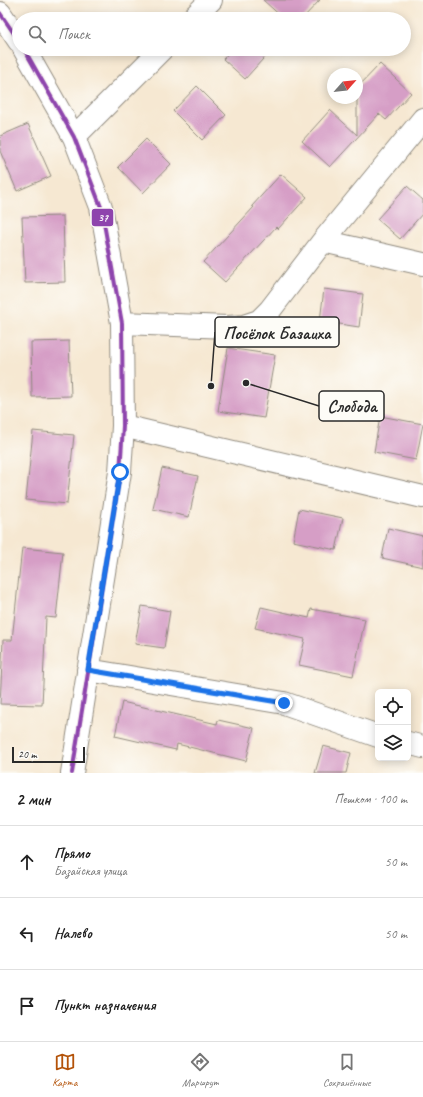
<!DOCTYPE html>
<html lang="ru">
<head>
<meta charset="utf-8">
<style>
	body { margin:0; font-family:Caveat,sans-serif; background:#f6f6f6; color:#222 }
	.controls { position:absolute; right:12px; bottom:12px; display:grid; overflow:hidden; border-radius:6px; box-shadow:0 2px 10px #0003 }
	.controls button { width:36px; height:36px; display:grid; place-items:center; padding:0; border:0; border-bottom:1px solid #e0e0e0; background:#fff; color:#222; font:20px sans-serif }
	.compass { position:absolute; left:327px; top:68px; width:36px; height:36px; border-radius:50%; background:#fff; box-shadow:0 2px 10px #0003; rotate:63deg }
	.scale { position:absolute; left:12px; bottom:10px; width:73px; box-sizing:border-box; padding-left:4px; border:2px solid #2b2b2b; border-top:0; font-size:11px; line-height:14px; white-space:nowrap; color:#2b2b2b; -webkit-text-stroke:3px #fdfcf7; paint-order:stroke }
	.stop { position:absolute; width:12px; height:12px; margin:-9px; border:3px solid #1a73e8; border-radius:50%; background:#fff }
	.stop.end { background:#1a73e8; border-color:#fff; box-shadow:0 1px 4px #0008 }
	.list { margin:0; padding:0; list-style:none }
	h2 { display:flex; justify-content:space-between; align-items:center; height:52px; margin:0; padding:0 16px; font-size:17px }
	h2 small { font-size:13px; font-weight:400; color:#767676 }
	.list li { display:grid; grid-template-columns:26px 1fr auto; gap:12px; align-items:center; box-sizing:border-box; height:72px; padding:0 16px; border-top:1px solid #e0e0e0 }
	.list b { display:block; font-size:15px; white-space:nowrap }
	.list p { margin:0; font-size:13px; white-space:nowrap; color:#767676 }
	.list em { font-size:13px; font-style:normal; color:#767676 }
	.icon { flex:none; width:22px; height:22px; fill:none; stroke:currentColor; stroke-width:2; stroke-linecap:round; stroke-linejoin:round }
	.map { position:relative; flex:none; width:423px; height:773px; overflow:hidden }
	.search { position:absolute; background:#fff; box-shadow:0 2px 10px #0003; left:12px; right:12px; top:12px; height:44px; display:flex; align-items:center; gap:10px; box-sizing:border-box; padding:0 14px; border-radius:22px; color:#767676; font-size:15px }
	.sheet { height:268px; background:#fff }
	nav { display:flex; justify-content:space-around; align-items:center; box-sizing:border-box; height:56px; border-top:1px solid #e0e0e0; background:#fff; font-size:11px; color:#767676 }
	nav a { display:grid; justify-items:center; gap:2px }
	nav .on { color:#b45309 }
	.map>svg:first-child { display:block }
	.building { fill:#d69ec6 }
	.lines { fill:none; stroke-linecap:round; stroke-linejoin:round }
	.minor-casing { stroke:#908a7e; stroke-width:24 }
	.minor { stroke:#fff; stroke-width:22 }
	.bus-1-casing { stroke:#fdfcf7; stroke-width:7 }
	.bus-1 { stroke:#8e44ad; stroke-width:4 }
	.route { stroke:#1a73e8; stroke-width:5 }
	.leader { fill:none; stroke:#2b2b2b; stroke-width:1.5 }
	.callout-dot { fill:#2b2b2b; stroke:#fdfcf7; stroke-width:1.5 }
	.callout { fill:#fdfcf7; stroke:#2b2b2b; stroke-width:1.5 }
	.callout-label { font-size:18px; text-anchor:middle; font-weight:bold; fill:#2b2b2b }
	.line-badge { stroke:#fdfcf7; stroke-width:1.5 }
	.badge-label { font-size:11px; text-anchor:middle; font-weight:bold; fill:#fff }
</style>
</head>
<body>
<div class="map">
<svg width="423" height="773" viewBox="0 0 423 773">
	<rect width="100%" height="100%" fill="#fdfcf7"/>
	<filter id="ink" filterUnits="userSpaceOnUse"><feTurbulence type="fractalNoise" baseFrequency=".025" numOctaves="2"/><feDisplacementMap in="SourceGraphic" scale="8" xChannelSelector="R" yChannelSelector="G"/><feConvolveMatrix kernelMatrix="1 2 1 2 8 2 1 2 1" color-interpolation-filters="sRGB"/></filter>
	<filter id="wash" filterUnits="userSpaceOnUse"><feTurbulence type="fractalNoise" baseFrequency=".012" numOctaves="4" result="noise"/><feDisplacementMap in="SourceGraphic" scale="16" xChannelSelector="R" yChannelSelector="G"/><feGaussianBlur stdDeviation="0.9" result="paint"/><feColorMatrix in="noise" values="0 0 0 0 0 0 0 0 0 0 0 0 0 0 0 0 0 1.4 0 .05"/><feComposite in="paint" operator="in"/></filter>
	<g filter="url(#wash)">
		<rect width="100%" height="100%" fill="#f6e8d2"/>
		<g id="blocks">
			<path class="building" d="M263 0H320L302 19H284Z
				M232 49H272L245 79 223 59Z
				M380 64 411 93 386 120 379 114 330 167 302 141 330 110 357 135V88Z
				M197 86 226 115 202 140 173 111Z
				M28 124 51 176 17 191 0 151V136Z
				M146 139 171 164 143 193 118 167Z
				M281 174 307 197 278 229 276 227 225 282 203 262 254 207 252 206Z
				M407 186 423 200V213L400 239 377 219Z
				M63 216 65 282 25 283 22 217Z
				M324 289 363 294 359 327 320 321Z
				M69 341 71 396 32 397 31 342Z
				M228 348 275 355 264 418 218 411Z
				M380 416 423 424 416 460 374 452Z
				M33 431 74 435 67 504 26 500Z
				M162 468 198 476 189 517 153 509Z
				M299 509 343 518 336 550 293 541Z
				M388 528 423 536V567L382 558Z
				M22 548 63 552 56 618 46 617 42 705 0 704 3 640H12Z
				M142 606 170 611 164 648 135 644Z
				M261 607 309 618 311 609 365 619 353 676 299 665 305 639 255 628Z
				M122 702 217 724 218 720 254 728 246 761 177 744 176 750 115 736Z
				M323 746 351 753 346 773H315Z"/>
		</g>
	</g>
	<g filter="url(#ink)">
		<use href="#blocks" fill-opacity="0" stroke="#908a7e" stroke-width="1"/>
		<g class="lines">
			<defs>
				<path id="minor" d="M0 13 19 41
					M192 19 211 0
					M24 49 74 137 101 207 122 323 123 426 120 472 72 773
					M74 137 162 49
					M323 241 423 264
					M122 323 228 327 244 326 259 321 270 310 323 241 423 119
					M123 426 423 497
					M88 670 284 703 378 736
					M408 743 423 747"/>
			</defs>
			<use href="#minor" class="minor-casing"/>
			<use href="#minor" class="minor"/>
			<defs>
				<path id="bus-1" d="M0 13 19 41
					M24 49 74 137 101 207 122 323 123 426 120 472 72 773"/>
			</defs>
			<use href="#bus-1" class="bus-1-casing"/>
			<use href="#bus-1" class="bus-1"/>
		</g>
	</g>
	<g class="lines" filter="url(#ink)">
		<path class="route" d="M120 472 88 670 284 703"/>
	</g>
	<path class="leader" d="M211 386L215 332M246 383L319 406"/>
	<g class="callout-dot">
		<circle cx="211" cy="386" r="4"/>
		<circle cx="246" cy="383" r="4"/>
	</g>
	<g class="callout">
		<rect x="215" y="317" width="124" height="30" rx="4"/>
		<rect x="319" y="391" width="65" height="30" rx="4"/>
	</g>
	<g class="callout-label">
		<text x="277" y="339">Посёлок Базаиха</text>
		<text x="352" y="412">Слобода</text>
	</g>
	<rect class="line-badge" x="91" y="208" width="23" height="19" rx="4" fill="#8e44ad"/>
	<g class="badge-label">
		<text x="103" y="221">37</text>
	</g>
</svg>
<div class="controls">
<button><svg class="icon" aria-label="locate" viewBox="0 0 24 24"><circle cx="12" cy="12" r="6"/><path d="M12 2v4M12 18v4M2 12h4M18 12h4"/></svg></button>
<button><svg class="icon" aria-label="layers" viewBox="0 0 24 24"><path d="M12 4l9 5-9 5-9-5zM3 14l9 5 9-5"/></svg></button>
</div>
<svg class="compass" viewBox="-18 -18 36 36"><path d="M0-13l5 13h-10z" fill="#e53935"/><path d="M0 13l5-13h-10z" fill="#767676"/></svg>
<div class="scale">20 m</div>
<div class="stop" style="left:120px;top:472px"></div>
<div class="stop end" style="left:284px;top:703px"></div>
<div class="search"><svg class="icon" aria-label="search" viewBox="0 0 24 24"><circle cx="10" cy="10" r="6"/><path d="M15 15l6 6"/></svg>Поиск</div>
</div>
<section class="sheet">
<h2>2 мин<small>Пешком · 100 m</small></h2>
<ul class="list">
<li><svg class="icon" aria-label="ahead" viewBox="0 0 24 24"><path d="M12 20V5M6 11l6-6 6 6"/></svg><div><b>Прямо</b><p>Базайская улица</p></div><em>50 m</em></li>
<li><svg class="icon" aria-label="left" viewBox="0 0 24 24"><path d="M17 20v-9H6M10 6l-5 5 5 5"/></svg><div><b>Налево</b></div><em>50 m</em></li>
<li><svg class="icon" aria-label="arrive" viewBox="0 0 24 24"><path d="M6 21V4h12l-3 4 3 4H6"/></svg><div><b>Пункт назначения</b></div></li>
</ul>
</section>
<nav>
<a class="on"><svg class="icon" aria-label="map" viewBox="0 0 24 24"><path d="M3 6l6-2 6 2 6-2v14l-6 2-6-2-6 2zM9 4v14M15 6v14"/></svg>Карта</a>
<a><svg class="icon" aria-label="directions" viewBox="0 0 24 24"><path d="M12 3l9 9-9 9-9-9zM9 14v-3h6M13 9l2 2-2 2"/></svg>Маршрут</a>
<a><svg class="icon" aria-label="saved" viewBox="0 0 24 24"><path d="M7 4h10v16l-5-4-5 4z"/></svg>Сохранённые</a>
</nav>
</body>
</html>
